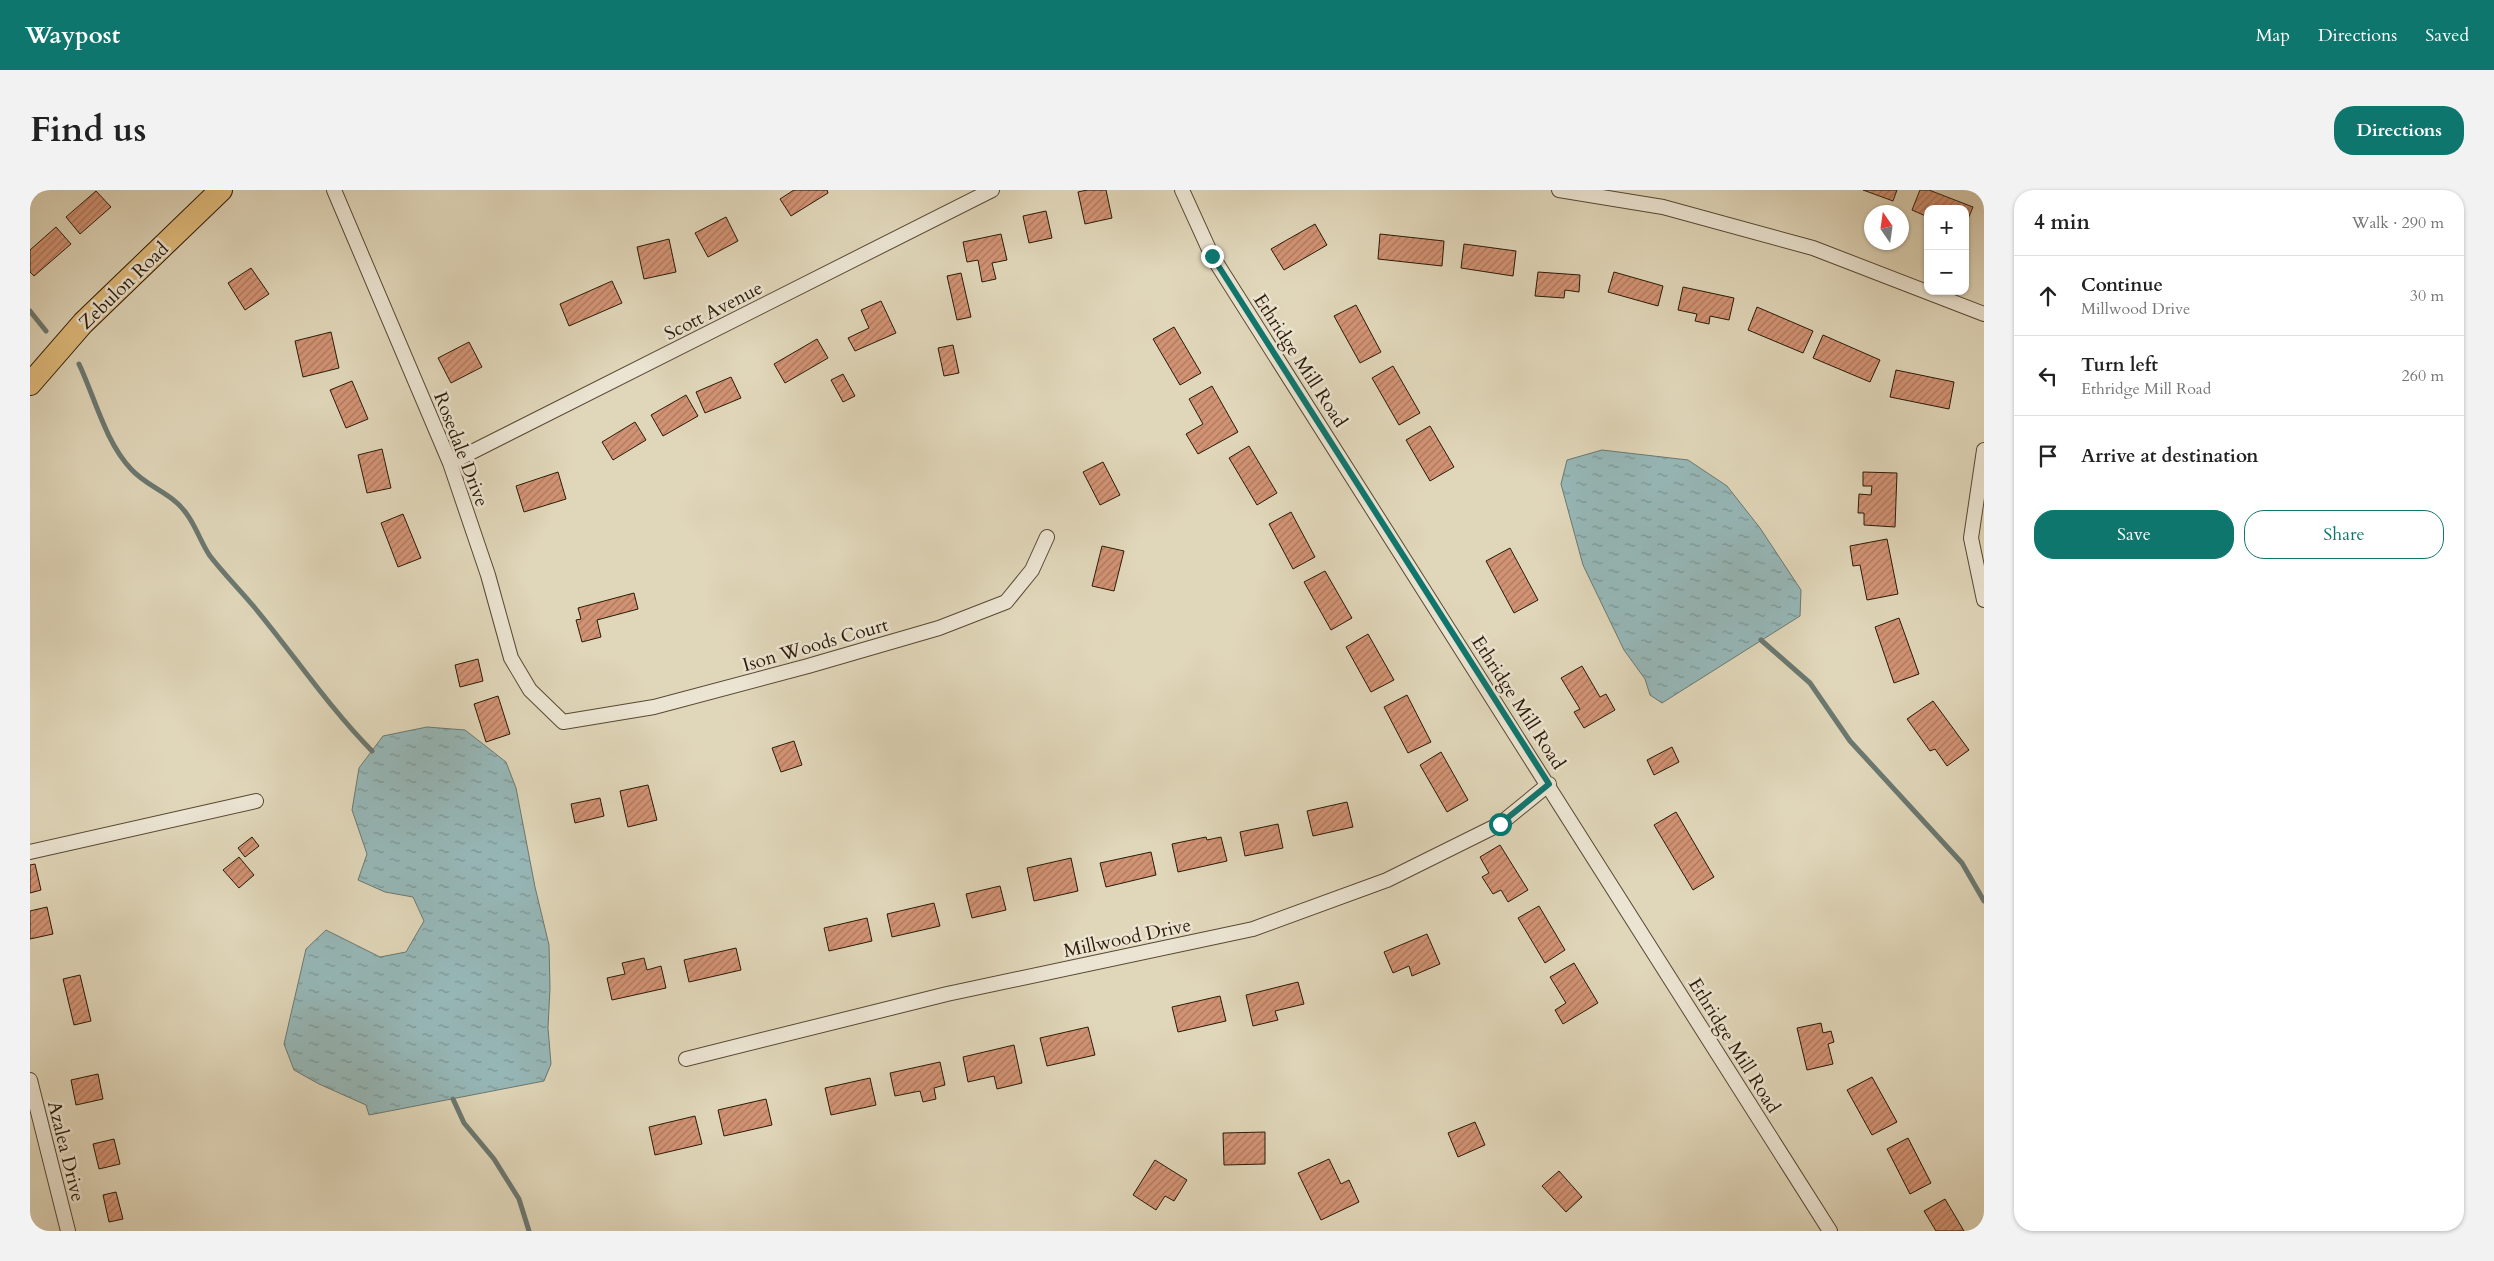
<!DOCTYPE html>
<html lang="en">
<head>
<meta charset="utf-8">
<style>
	body { margin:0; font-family:Cardo,serif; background:#f2f2f2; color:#222 }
	.controls { position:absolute; right:15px; top:15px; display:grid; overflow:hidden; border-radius:10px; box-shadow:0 1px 4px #0004 }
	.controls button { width:45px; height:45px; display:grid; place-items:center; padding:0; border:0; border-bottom:1px solid #e0e0e0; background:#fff; color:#222; font:25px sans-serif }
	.compass { position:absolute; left:1834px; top:15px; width:45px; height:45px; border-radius:50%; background:#fff; box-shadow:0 1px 4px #0004; rotate:347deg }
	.stop { position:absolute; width:15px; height:15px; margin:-11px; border:4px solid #0f766e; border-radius:50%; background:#fff }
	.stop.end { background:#0f766e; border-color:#fff; box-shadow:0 1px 5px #0008 }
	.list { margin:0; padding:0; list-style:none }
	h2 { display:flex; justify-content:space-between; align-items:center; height:65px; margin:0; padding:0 20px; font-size:21px }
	h2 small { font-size:16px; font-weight:400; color:#767676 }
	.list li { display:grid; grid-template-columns:32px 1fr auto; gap:15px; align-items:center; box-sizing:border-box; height:80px; padding:0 20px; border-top:1px solid #e0e0e0 }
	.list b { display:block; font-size:19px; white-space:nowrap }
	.list p { margin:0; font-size:16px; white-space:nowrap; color:#767676 }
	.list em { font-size:16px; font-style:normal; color:#767676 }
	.actions { display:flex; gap:10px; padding:15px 20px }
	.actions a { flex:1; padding:11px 0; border:1px solid #0f766e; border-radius:20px; text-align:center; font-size:18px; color:#0f766e }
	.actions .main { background:#0f766e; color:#fff }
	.icon { flex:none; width:28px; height:28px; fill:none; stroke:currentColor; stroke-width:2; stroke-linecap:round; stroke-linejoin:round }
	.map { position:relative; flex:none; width:1954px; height:1041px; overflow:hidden; border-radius:20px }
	header { display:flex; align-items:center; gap:30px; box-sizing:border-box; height:70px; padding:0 25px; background:#0f766e; color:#fff }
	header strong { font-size:24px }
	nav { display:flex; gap:28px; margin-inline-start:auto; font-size:18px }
	.intro { display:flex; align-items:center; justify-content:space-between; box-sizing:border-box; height:120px; padding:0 30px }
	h1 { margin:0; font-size:35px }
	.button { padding:12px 22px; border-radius:20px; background:#0f766e; color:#fff; font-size:18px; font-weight:700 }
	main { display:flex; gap:30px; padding:0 30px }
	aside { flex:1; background:#fff; border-radius:20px; box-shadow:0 1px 4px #0004 }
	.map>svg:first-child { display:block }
	.water { fill:url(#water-ripples); stroke:#6b7870 }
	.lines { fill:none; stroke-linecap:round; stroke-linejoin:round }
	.stream { stroke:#6b7870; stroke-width:5 }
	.building { fill:url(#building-hatch); stroke:#2b1a06 }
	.minor-casing { stroke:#584933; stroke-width:16 }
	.primary-casing { stroke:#2b1a06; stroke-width:24 }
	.minor { stroke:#ebe4d2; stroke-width:14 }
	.primary { stroke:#e0bb7c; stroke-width:22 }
	.route { stroke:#0f766e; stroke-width:6 }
	.labels { text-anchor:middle; stroke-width:5; stroke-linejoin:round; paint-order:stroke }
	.street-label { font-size:19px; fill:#2b1a06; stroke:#ebe4d2 }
</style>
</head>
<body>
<header>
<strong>Waypost</strong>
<nav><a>Map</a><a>Directions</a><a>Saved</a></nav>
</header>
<div class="intro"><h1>Find us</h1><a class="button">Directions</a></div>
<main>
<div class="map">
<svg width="1954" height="1041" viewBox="0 0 1954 1041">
	<defs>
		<pattern id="water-ripples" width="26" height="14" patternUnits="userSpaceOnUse" patternTransform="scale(1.25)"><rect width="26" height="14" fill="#96b7b7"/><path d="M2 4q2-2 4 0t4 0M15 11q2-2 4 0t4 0" fill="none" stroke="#7b9493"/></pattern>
		<pattern id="building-hatch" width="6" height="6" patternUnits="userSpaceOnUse" patternTransform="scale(1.25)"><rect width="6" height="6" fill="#d29374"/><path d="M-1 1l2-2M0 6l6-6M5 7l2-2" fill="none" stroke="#ab775d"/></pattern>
	</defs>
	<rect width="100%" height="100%" fill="#e0d6b9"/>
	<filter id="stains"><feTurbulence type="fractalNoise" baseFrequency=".004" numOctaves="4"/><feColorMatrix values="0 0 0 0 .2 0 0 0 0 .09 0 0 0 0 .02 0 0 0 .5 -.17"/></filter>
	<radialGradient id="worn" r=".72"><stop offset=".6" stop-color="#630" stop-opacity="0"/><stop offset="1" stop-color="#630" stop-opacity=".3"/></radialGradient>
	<path class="water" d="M1572 260 1658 270 1697 296 1730 338 1771 400 1770 426 1632 513 1620 505 1615 489 1594 460 1553 375 1531 294 1537 270Z
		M397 537 435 540 476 572 486 598 505 697 519 755 520 798 518 838 521 874 514 891 339 925 336 915 289 894 264 880 254 854 276 759 296 740 350 767 376 762 394 731 383 707 355 702 328 690 337 664 322 620 329 578 353 546Z"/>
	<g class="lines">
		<path class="stream" d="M0 121 16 141
			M49 174C65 208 75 251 101 279 117 297 142 303 156 323 166 336 171 353 180 366 194 384 210 400 225 418 264 465 298 516 342 561
			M1731 450 1780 493 1820 551 1932 673 1954 711
			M423 909 434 933 464 969 489 1009 499 1041"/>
	</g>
	<path class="building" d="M764 0H797L798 3 761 26 750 9Z
		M1057 0H1076L1082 28 1055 34 1048 2Z
		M1833 0H1867L1863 11Z
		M1890 0H1899L1943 17 1935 36V19H1898V27L1882 20Z
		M66 1 81 17 50 44 36 27Z
		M1016 21 1022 48 999 53 993 26Z
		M696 27 708 51 678 67 665 43Z
		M1285 34 1297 55 1254 80 1241 59Z
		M26 37 41 54 4 86 0 82V60Z
		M971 44 977 70 962 73 966 89 952 92 948 70 937 72 933 52Z
		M1350 44 1414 51 1412 76 1348 69Z
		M639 49 646 82 614 89 607 57Z
		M1434 54 1486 61 1483 86 1431 78Z
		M221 78 239 104 215 120 198 93Z
		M1508 82 1550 85 1549 102 1535 100 1534 108 1505 106Z
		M1584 82 1633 96 1628 116 1578 102Z
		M931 83 941 127 927 130 917 86Z
		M582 91 592 113 539 136 530 114Z
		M1653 97 1704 108 1699 130 1680 126 1679 134 1665 131 1667 124 1648 120Z
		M851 111 866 143 825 161 818 148 839 138 831 120Z
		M1326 115 1351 162 1330 173 1304 126Z
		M1727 117 1783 141 1773 163 1718 140Z
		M1144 137 1171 183 1150 195 1123 149Z
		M301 142 309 178 273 187 265 151Z
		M1793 145 1850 170 1840 192 1783 168Z
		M787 149 798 168 755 193 744 174Z
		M439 152 452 177 421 193 408 168Z
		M923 155 929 183 914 186 908 158Z
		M1363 176 1390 223 1369 235 1342 188Z
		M1866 180 1924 192 1919 219 1860 207Z
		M813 184 825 206 813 212 801 190Z
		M701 187 711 208 675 223 666 202Z
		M322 191 338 229 316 238 300 200Z
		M1182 196 1208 242 1168 264 1156 244 1173 234 1159 209Z
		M656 205 668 226 633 246 621 225Z
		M605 232 616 250 583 270 572 252Z
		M1400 236 1424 277 1400 291 1376 250Z
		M1219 256 1247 303 1227 315 1199 268Z
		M352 259 361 298 337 303 328 265Z
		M1073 272 1090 305 1070 315 1053 282Z
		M528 282 536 309 494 322 486 296Z
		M1833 282 1867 283 1865 337 1834 335V323H1828L1829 304 1841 305 1842 296H1833Z
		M1261 322 1285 367 1263 379 1239 334Z
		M373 324 391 368 368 377 351 333Z
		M1857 349 1868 404 1837 410 1830 375 1823 376 1820 356Z
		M1072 356 1094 361 1084 401 1062 396Z
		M1480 358 1508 410 1484 423 1456 371Z
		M1295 381 1322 428 1301 440 1274 392Z
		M604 403 608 419 567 430 571 447 552 452 546 430 551 429 548 418Z
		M1869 428 1889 484 1864 493 1845 437Z
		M1338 444 1364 490 1341 502 1316 457Z
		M448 469 453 491 430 497 425 475Z
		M1552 476 1570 507 1576 504 1585 520 1554 538 1544 522 1550 519 1531 488Z
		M1377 505 1401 552 1378 563 1354 517Z
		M468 506 480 544 456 552 444 514Z
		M1903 511 1939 560 1917 576 1905 559 1900 561 1877 529Z
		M764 551 772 575 751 582 742 558Z
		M1642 557 1649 572 1624 585 1617 570Z
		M1411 562 1438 610 1417 622 1390 575Z
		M618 595 627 630 598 637 590 601Z
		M570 608 574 626 545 633 541 614Z
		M1317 612 1323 637 1283 646 1277 621Z
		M1646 622 1684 687 1663 700 1624 635Z
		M1248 634 1253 658 1215 666 1210 642Z
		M222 647 229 656 215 667 208 658Z
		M1176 647 1177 650 1191 647 1197 671 1148 682 1142 654Z
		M1470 655 1498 700 1478 712 1471 700 1463 704 1452 687 1459 683 1450 667Z
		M1121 662 1126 685 1076 697 1070 673Z
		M209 667 224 685 209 698 193 680Z
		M1041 668 1048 701 1004 711 997 678Z
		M5 674 11 700 0 703V675Z
		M970 696 976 720 942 728 936 704Z
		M904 713 910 736 862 747 857 724Z
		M1509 716 1535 760 1515 773 1488 728Z
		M17 717 23 744 0 749V721Z
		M837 728 842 751 799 761 794 738Z
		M1397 744 1410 774 1382 786 1379 776 1363 783 1354 762Z
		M706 758 711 780 659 792 654 770Z
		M614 768 617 780 631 776 636 798 582 810 577 788 595 784 592 773Z
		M1544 773 1568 813 1533 834 1525 820 1536 813 1520 787Z
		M50 785 61 831 44 835 33 789Z
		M1268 792 1274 814 1245 821 1248 830 1223 836 1216 805Z
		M1190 806 1196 831 1148 842 1142 817Z
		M1791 833 1793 843 1801 841 1804 852 1798 854 1803 874 1777 880 1767 838Z
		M1058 837 1065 865 1017 876 1010 848Z
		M984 855 992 893 967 899 964 886 938 892 933 867Z
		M910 872 915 895 904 898 906 909 893 912 890 901 865 906 860 883Z
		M68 884 73 909 46 915 41 890Z
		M1842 887 1867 932 1842 945 1817 900Z
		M840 888 846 915 801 925 795 898Z
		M736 909 742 935 694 946 688 920Z
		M665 926 672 954 625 965 619 937Z
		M1445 932 1455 955 1428 967 1418 943Z
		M1235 942V974L1194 975 1193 943Z
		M1878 948 1901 993 1880 1004 1857 959Z
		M84 949 90 974 69 979 63 954Z
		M1299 969 1311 994 1319 990 1329 1012 1291 1030 1268 983Z
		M1125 970 1157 990 1144 1011 1135 1006 1126 1020 1103 1005Z
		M1529 981 1552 1007 1536 1022 1512 996Z
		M86 1002 93 1029 79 1032 73 1005Z
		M1915 1009 1934 1041H1906L1894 1021Z"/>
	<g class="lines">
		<defs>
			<path id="minor" d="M304 0 420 273 458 385 481 468 500 500 533 532 624 517 778 476 909 438 976 412 1002 380 1017 347
				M1152 0 1182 66 1800 1041
				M1529 0 1633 17 1783 58 1954 124
				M1954 260 1941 348 1954 410
				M420 273 962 0
				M0 662 226 611
				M656 869 917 804 1223 739 1357 690 1470 634 1519 594
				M0 890 38 1041"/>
			<path id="primary" d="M0 194 53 133 191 0"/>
		</defs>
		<use href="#minor" class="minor-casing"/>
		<use href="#primary" class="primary-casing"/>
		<use href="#minor" class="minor"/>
		<use href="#primary" class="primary"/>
	</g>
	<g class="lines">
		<path class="route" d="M1182 66 1519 594 1470 634"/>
	</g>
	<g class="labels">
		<g class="street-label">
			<text transform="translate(93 95) rotate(-44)" y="7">Zebulon Road</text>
			<text transform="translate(683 120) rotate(-27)" y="7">Scott Avenue</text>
			<text transform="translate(1271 170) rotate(57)" y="7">Ethridge Mill Road</text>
			<text transform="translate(432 259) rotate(69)" y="7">Rosedale Drive</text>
			<text transform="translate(785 454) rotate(-16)" y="7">Ison Woods Court</text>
			<text transform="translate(1489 512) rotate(57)" y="7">Ethridge Mill Road</text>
			<text transform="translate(1097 747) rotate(-12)" y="7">Millwood Drive</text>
			<text transform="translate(1705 855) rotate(58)" y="7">Ethridge Mill Road</text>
			<text transform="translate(37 961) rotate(76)" y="7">Azalea Drive</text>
		</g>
	</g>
	<rect width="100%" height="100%" filter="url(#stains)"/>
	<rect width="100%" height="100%" fill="url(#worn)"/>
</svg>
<div class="controls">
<button>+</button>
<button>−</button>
</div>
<svg class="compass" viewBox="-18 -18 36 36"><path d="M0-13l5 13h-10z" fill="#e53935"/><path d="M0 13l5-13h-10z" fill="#767676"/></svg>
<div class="stop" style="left:1470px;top:634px"></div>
<div class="stop end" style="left:1182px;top:66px"></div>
</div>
<aside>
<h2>4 min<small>Walk · 290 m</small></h2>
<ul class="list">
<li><svg class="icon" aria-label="ahead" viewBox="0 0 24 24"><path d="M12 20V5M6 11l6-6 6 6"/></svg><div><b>Continue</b><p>Millwood Drive</p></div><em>30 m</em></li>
<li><svg class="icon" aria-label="left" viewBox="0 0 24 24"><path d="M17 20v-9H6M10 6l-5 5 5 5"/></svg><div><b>Turn left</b><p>Ethridge Mill Road</p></div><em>260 m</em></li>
<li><svg class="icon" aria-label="arrive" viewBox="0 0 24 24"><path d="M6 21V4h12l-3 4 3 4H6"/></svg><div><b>Arrive at destination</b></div></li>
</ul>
<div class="actions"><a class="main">Save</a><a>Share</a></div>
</aside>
</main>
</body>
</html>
